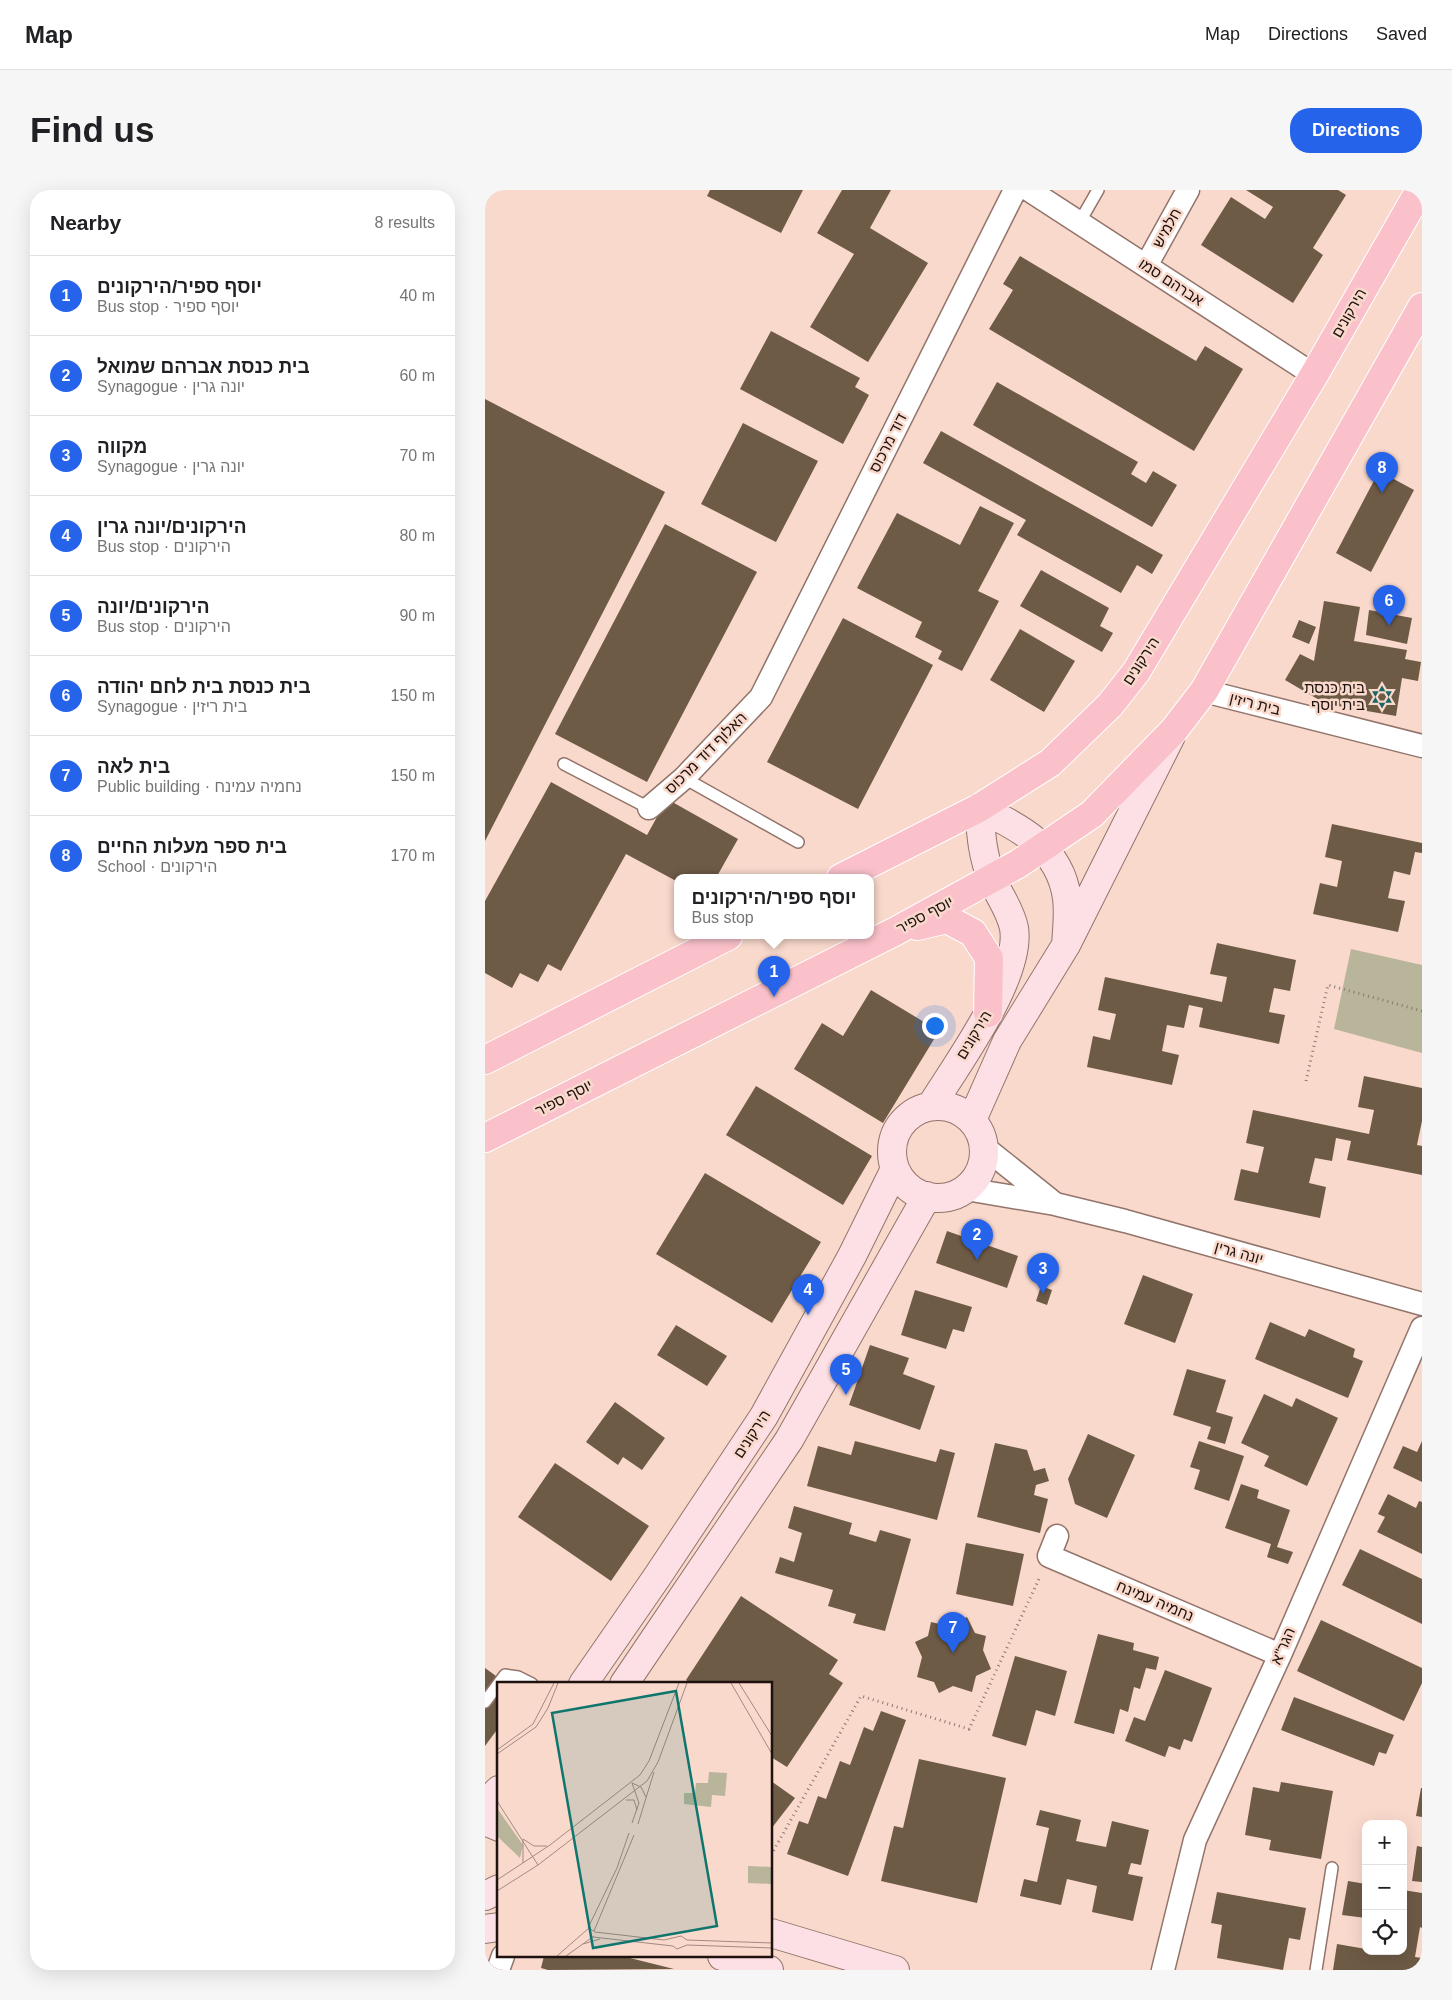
<!DOCTYPE html>
<html lang="en">
<head>
<meta charset="utf-8">
<style>
	body { margin:0; font-family:Arial,Heebo,sans-serif; background:#f6f6f6; color:#202124 }
	.controls { position:absolute; right:15px; bottom:15px; display:grid; overflow:hidden; border-radius:10px; box-shadow:0 5px 20px #0002 }
	.controls button { width:45px; height:45px; display:grid; place-items:center; padding:0; border:0; border-bottom:1px solid #e0e0e0; background:#fff; color:#202124; font:25px sans-serif }
	.you { position:absolute; left:449px; top:835px; width:18px; height:18px; margin:-12px; border:4px solid #fff; border-radius:50%; background:#1a73e8; box-shadow:0 0 0 8px #1a73e833 }
	.badge { display:grid; place-items:center; width:32px; height:32px; border-radius:50%; background:#2563eb; color:#fff; font-size:16px; font-weight:700 }
	.pin { position:absolute; translate:-50% -41px; filter:drop-shadow(0 1px 2px #0008) }
	.pin::after { content:''; position:absolute; top:26px; width:18px; height:15px; background:inherit; clip-path:polygon(0 0,100% 0,50% 100%) }
	.popup { position:absolute; left:189px; top:684px; width:200px; height:65px; box-sizing:border-box; display:grid; place-content:center; border-radius:10px; background:#fff; filter:drop-shadow(0 1px 4px #0005); font-size:16px; white-space:nowrap; color:#757577 }
	.popup b { font-size:19px; color:#202124 }
	.popup::after { content:''; position:absolute; left:50%; top:100%; margin-left:-10px; border:10px solid transparent; border-top-color:#fff }
	.list { margin:0; padding:0; list-style:none }
	h2 { display:flex; justify-content:space-between; align-items:center; height:65px; margin:0; padding:0 20px; font-size:21px }
	h2 small { font-size:16px; font-weight:400; color:#757577 }
	.list li { display:grid; grid-template-columns:32px 1fr auto; gap:15px; align-items:center; box-sizing:border-box; height:80px; padding:0 20px; border-top:1px solid #e0e0e0 }
	.list b { display:block; font-size:19px; white-space:nowrap }
	.list p { margin:0; font-size:16px; white-space:nowrap; color:#757577 }
	.list em { font-size:16px; font-style:normal; color:#757577 }
	.icon { flex:none; width:28px; height:28px; fill:none; stroke:currentColor; stroke-width:2; stroke-linecap:round; stroke-linejoin:round }
	.map { position:relative; flex:none; width:937px; height:1780px; overflow:hidden; border-radius:20px }
	header { display:flex; align-items:center; gap:30px; box-sizing:border-box; height:70px; padding:0 25px; background:#fff; border-bottom:1px solid #e0e0e0 }
	header strong { font-size:24px }
	nav { display:flex; gap:28px; margin-inline-start:auto; font-size:18px }
	.intro { display:flex; align-items:center; justify-content:space-between; box-sizing:border-box; height:120px; padding:0 30px }
	h1 { margin:0; font-size:35px }
	.button { padding:12px 22px; border-radius:20px; background:#2563eb; color:#fff; font-size:18px; font-weight:700 }
	main { display:flex; gap:30px; padding:0 30px }
	aside { flex:1; background:#fff; border-radius:20px; box-shadow:0 5px 20px #0002 }
	.map>svg:first-child { display:block }
	.green { fill:#b8b59a }
	.building { fill:#6e5b46 }
	.lines { fill:none; stroke-linecap:round; stroke-linejoin:round }
	.lane-casing { stroke:#92746a; stroke-width:14 }
	.street-casing { stroke:#92746a; stroke-width:25 }
	.secondary-casing { stroke:#92746a; stroke-width:30 }
	.primary-casing { stroke:#fff; stroke-width:30 }
	.path { stroke:#8d776f; stroke-width:3; stroke-dasharray:1 4; stroke-linecap:butt }
	.lane { stroke:#fff; stroke-width:11 }
	.street { stroke:#fff; stroke-width:22 }
	.secondary { stroke:#fde0e5; stroke-width:28 }
	.primary { stroke:#fac1ca; stroke-width:28 }
	.labels { text-anchor:middle; stroke-width:5; stroke-linejoin:round; paint-order:stroke }
	.street-label { font-size:15px; fill:#1d120e; stroke:#fad9cd }
	.poi-label { font-size:15px; fill:#1d120e; stroke:#fad9cd; text-anchor:end }
	.inset-road { fill:none; stroke:#a28981; stroke-width:1 }
	.view { fill:#0f766e; fill-opacity:0.15; stroke:#0f766e; stroke-width:2.5 }
	.inset-edge { fill:none; stroke:#1d120e; stroke-width:2.5 }
</style>
</head>
<body>
<header>
<strong>Map</strong>
<nav><a>Map</a><a>Directions</a><a>Saved</a></nav>
</header>
<div class="intro"><h1>Find us</h1><a class="button">Directions</a></div>
<main>
<aside>
<h2>Nearby<small>8 results</small></h2>
<ul class="list">
<li><span class="badge">1</span><div><b>יוסף ספיר/הירקונים</b><p>Bus stop · יוסף ספיר</p></div><em>40 m</em></li>
<li><span class="badge">2</span><div><b>בית כנסת אברהם שמואל</b><p>Synagogue · יונה גרין</p></div><em>60 m</em></li>
<li><span class="badge">3</span><div><b>מקווה</b><p>Synagogue · יונה גרין</p></div><em>70 m</em></li>
<li><span class="badge">4</span><div><b>הירקונים/יונה גרין</b><p>Bus stop · הירקונים</p></div><em>80 m</em></li>
<li><span class="badge">5</span><div><b>הירקונים/יונה</b><p>Bus stop · הירקונים</p></div><em>90 m</em></li>
<li><span class="badge">6</span><div><b>בית כנסת בית לחם יהודה</b><p>Synagogue · בית ריזין</p></div><em>150 m</em></li>
<li><span class="badge">7</span><div><b>בית לאה</b><p>Public building · נחמיה עמינח</p></div><em>150 m</em></li>
<li><span class="badge">8</span><div><b>בית ספר מעלות החיים</b><p>School · הירקונים</p></div><em>170 m</em></li>
</ul>
</aside>
<div class="map">
<svg width="937" height="1780" viewBox="0 0 937 1780">
	<rect width="100%" height="100%" fill="#fad9cd"/>
	<path class="green" d="M866 759 937 775V863L849 839Z"/>
	<path class="building" d="M225 0H318L296 43 222 6Z
		M357 0H406L385 38 443 73 383 172 325 137 369 64 332 43Z
		M761 0H853L861 5 828 58 838 65 808 113 716 55 746 7 780 29 788 17Z
		M535 66 711 171 720 156 758 179 709 261 504 139 528 100 518 94Z
		M286 141 375 188 370 197 384 205 358 254 255 199Z
		M512 192 653 272 646 284 661 293 668 281 692 295 667 337 488 235Z
		M0 209 180 302 0 651Z
		M258 233 333 271 291 352 216 314Z
		M456 241 678 365 667 384 652 375 636 403 532 345 541 330 438 273Z
		M894 281 929 300 886 382 851 363Z
		M495 316 529 333 493 401 514 411 477 481 453 469 457 461 430 447 437 432 372 398 412 323 475 355Z
		M180 334 272 382 162 592 70 544Z
		M556 380 624 418 615 436 628 443 617 462 535 416Z
		M839 411 875 417 869 451 922 460 920 469 936 472 933 491 917 488 911 526 841 514 800 490 815 464 829 471Z
		M884 420 927 428 922 454 881 445Z
		M358 428 448 475 373 619 282 572Z
		M814 430 831 437 824 454 807 447Z
		M535 439 590 471 559 522 505 490Z
		M66 592 162 645 182 609 253 649 231 688H193V692L141 664 76 781 63 774 53 792 35 783 27 798 0 783V711Z
		M847 634 937 653V663L930 662 925 685 909 681 903 708 920 711 913 742 828 724 835 693 852 697 857 671 840 667Z
		M732 753 811 770 805 801 789 798 784 822 800 825 794 854 714 837 718 818 704 815 699 838 682 835 677 861 694 865 687 895 602 877 608 846 625 850 631 824 613 820 620 787 737 812 742 787 725 784Z
		M386 800 454 841 398 933 309 879 337 833 358 846Z
		M879 886 937 898V931L932 955 937 956V985L862 970 866 951 851 948 847 971 830 968 824 993 841 997 835 1028 749 1010 756 979 773 983 779 957 761 953 768 920 884 944 889 920 873 917Z
		M271 896 387 966 358 1015 241 945Z
		M220 983 336 1052 287 1133 171 1064Z
		M462 1041 533 1066 522 1098 451 1073Z
		M658 1085 708 1104 690 1153 639 1134Z
		M556 1096 567 1100 562 1115 551 1111Z
		M430 1100 487 1117 479 1142 468 1139 461 1159 416 1145Z
		M785 1132 820 1147 824 1139 870 1159 868 1167 878 1171 863 1208 770 1169Z
		M191 1135 242 1166 222 1196 172 1165Z
		M385 1155 424 1168 418 1184 450 1196 435 1240 364 1215Z
		M702 1179 741 1190 731 1222 748 1227 740 1254 722 1249 726 1237 688 1225Z
		M779 1204 807 1217 811 1208 853 1228 822 1296 779 1276 784 1266 756 1253Z
		M130 1212 180 1248 157 1280 138 1267 133 1275 101 1252Z
		M603 1244 650 1265 622 1328 590 1314 583 1289Z
		M370 1251 451 1272 455 1259 470 1263 452 1330 322 1296 333 1256 366 1265Z
		M714 1251 759 1266 744 1311 709 1299 715 1280 705 1277Z
		M937 1251V1292L908 1278 918 1256 932 1262Z
		M510 1253 542 1260 549 1281 560 1278 564 1291 551 1295 549 1305 563 1309 555 1343 492 1327Z
		M70 1273 164 1336 126 1391 33 1327Z
		M756 1294 774 1300 772 1308 805 1320 792 1357 808 1362 803 1374 782 1367 786 1354 740 1338Z
		M903 1304 931 1318 934 1311 937 1312V1364L892 1342 900 1327 893 1324Z
		M309 1316 367 1333 364 1344 391 1352 395 1340 426 1349 400 1441 368 1433 371 1424 343 1416 348 1400 290 1383 295 1367 309 1372 317 1343 303 1338Z
		M481 1353 539 1364 528 1416 471 1404Z
		M875 1359 937 1389V1434L857 1395Z
		M256 1406 353 1470 344 1484 358 1493 302 1577 286 1567V1494H206L201 1490Z
		M482 1427 490 1443 501 1446 498 1460 506 1479 491 1486 487 1502 468 1496 454 1503 449 1492 432 1487 437 1467 430 1452 443 1446 446 1432 463 1436Z
		M836 1430 937 1478V1493L919 1531 812 1481Z
		M613 1444 649 1453 648 1460 674 1467 671 1480 661 1478 655 1499 649 1497 643 1522 635 1519 629 1544 589 1533Z
		M530 1466 582 1481 570 1526 551 1520 541 1556 507 1546Z
		M0 1478 22 1494H14V1537L0 1556Z
		M680 1480 727 1498 707 1552 699 1549 695 1560 684 1556 680 1567 640 1551 649 1527 660 1531Z
		M809 1507 909 1545 901 1564 894 1562 889 1576 796 1540Z
		M396 1521 421 1530 363 1686 302 1664 314 1631 323 1634 333 1606 341 1609 355 1571 365 1575 379 1537 388 1541Z
		M434 1569 521 1588 492 1713 396 1691 409 1636 418 1638Z
		M286 1591 310 1608 286 1639Z
		M796 1592 848 1601 836 1669 784 1660 786 1650 760 1645 768 1597 794 1602Z
		M936 1598H937V1627L931 1626Z
		M555 1620 596 1630 591 1651 621 1657 627 1631 664 1640 656 1675 646 1673 643 1684 658 1687 648 1731 607 1722 612 1696 582 1689 576 1715 535 1706 539 1689 552 1692 564 1638 551 1635Z
		M932 1656 937 1657V1692L927 1691Z
		M863 1691 881 1694V1728L857 1725Z
		M918 1700 937 1703V1738L935 1737 930 1767 937 1768V1780H848L852 1754 881 1759V1761H918Z
		M732 1702 821 1718 815 1750 804 1748 798 1780 732 1768 737 1735 726 1733Z
		M59 1766H137L189 1779 63 1780 56 1778Z"/>
	<g class="lines">
		<defs>
			<path id="lane" d="M594 33 613 0
				M79 574 164 618
				M199 588 313 652
				M0 1512 20 1485 33 1487 47 1494
				M831 1780 847 1678"/>
			<path id="street" d="M544 0 829 185
				M661 76 703 0
				M719 501 937 556
				M164 618 199 588 276 507 530 0
				M499 957 569 1013
				M481 999 570 1014 640 1031 937 1114
				M572 1346 564 1366 795 1465
				M13 1780 18 1766
				M678 1780 710 1650 795 1465 937 1138"/>
			<path id="secondary" d="M407 962a46 46 0 1 1 92 0a46 46 0 1 1-92 0Z
				M446 916C472 874 537 786 529 738 525 719 514 706 507 689 497 665 496 643 494 618 535 637 575 658 582 708 584 723 582 740 581 755
				M487 930 522 851 581 755 686 546
				M98 1494 172 1387 279 1226 367 1066 410 979
				M139 1494 304 1250 442 1006
				M0 1614 14 1600
				M0 1631 14 1637
				M0 1706 14 1699
				M0 1739 14 1737
				M286 1743 410 1780
				M237 1766 284 1780"/>
			<path id="primary" d="M356 688 494 618 565 573 625 515 651 482 829 185 935 0
				M432 736 462 729 488 743 504 768 503 823
				M0 870 243 746
				M0 948 411 741 533 674 607 624 689 540 719 501 937 117"/>
		</defs>
		<use href="#lane" class="lane-casing"/>
		<use href="#street" class="street-casing"/>
		<use href="#secondary" class="secondary-casing"/>
		<use href="#primary" class="primary-casing"/>
		<path class="path" d="M821 891 843 795 937 821
			M286 1665 376 1506 484 1539 554 1389"/>
		<use href="#lane" class="lane"/>
		<use href="#street" class="street"/>
		<use href="#secondary" class="secondary"/>
		<use href="#primary" class="primary"/>
	</g>
	<defs>
		<symbol id="synagogue-bare" viewBox="-9 -9 18 18"><path d="M0-6.5L5.6 3.2H-5.6ZM0 6.5L5.6-3.2H-5.6Z" fill="#196665" stroke="#fad9cd" stroke-width="2.5" paint-order="stroke"/></symbol>
	</defs>
	<g fill-rule="evenodd">
		<use href="#synagogue-bare" x="881" y="491" width="32" height="32"/>
	</g>
	<g class="labels">
		<g class="street-label">
			<text transform="translate(682 38) rotate(-61)" y="5">חלמיש</text>
			<text transform="translate(686 92) rotate(33)" y="5">אברהם סמו</text>
			<text transform="translate(864 123) rotate(-60)" y="5">הירקונים</text>
			<text transform="translate(403 253) rotate(-63)" y="5">דוד מרכוס</text>
			<text transform="translate(656 471) rotate(-57)" y="5">הירקונים</text>
			<text transform="translate(770 514) rotate(14)" y="5">בית ריזין</text>
			<text transform="translate(221 563) rotate(-45)" y="5">האלוף דוד מרכוס</text>
			<text transform="translate(440 725) rotate(-28)" y="5">יוסף ספיר</text>
			<text transform="translate(489 845) rotate(-59)" y="5">הירקונים</text>
			<text transform="translate(79 908) rotate(-27)" y="5">יוסף ספיר</text>
			<text transform="translate(754 1063) rotate(16)" y="5">יונה גרין</text>
			<text transform="translate(267 1244) rotate(-57)" y="5">הירקונים</text>
			<text transform="translate(670 1411) rotate(23)" y="5">נחמיה עמינח</text>
			<text transform="translate(798 1456) rotate(-66)" y="5">הגר"א</text>
		</g>
		<g class="poi-label">
			<text x="880" y="503">בית כנסת<tspan x="880" dy="17">בית יוסף</tspan></text>
		</g>
	</g>
	<g transform="translate(12 1492)">
		<rect width="275" height="275" fill="#fad9cd"/>
		<path d="M212 90 230 91 228 114 215 113 214 125 187 122V111H198L199 101H211ZM0 126 26 163 23 176 0 154ZM251 184 275 185V202L251 201Z" fill="#b8b59a"/>
		<path class="inset-road" d="M234 1 275 72M242 1 275 54M0 68 36 42 57 1M0 72 39 45 51 26 61 1M135 101 142 121 135 141M135 101 144 105 149 115M129 118H137L140 128M0 119 41 183M141 142 157 90M26 157 37 164H50M26 181V157M0 198 53 163 143 93 152 79 182 1M0 209 41 183 150 99 161 80 190 1M91 246 120 186 132 151M97 249 137 153M96 255 176 264 180 267 190 263 275 266M86 262 103 257M60 274 92 246 98 250 167 258 184 254 190 258 275 261M69 274 97 254"/>
		<path class="view" d="M179 9 220 244 96 266 55 31Z"/>
		<rect width="275" height="275" class="inset-edge"/>
	</g>
</svg>
<div class="controls">
<button>+</button>
<button>−</button>
<button><svg class="icon" aria-label="locate" viewBox="0 0 24 24"><circle cx="12" cy="12" r="6"/><path d="M12 2v4M12 18v4M2 12h4M18 12h4"/></svg></button>
</div>
<div class="you"></div>
<div class="pin badge" style="left:289px;top:807px">1</div>
<div class="popup"><b>יוסף ספיר/הירקונים</b>Bus stop</div>
<div class="pin badge" style="left:492px;top:1070px">2</div>
<div class="pin badge" style="left:558px;top:1104px">3</div>
<div class="pin badge" style="left:323px;top:1125px">4</div>
<div class="pin badge" style="left:361px;top:1205px">5</div>
<div class="pin badge" style="left:904px;top:436px">6</div>
<div class="pin badge" style="left:468px;top:1463px">7</div>
<div class="pin badge" style="left:897px;top:303px">8</div>
</div>
</main>
</body>
</html>
